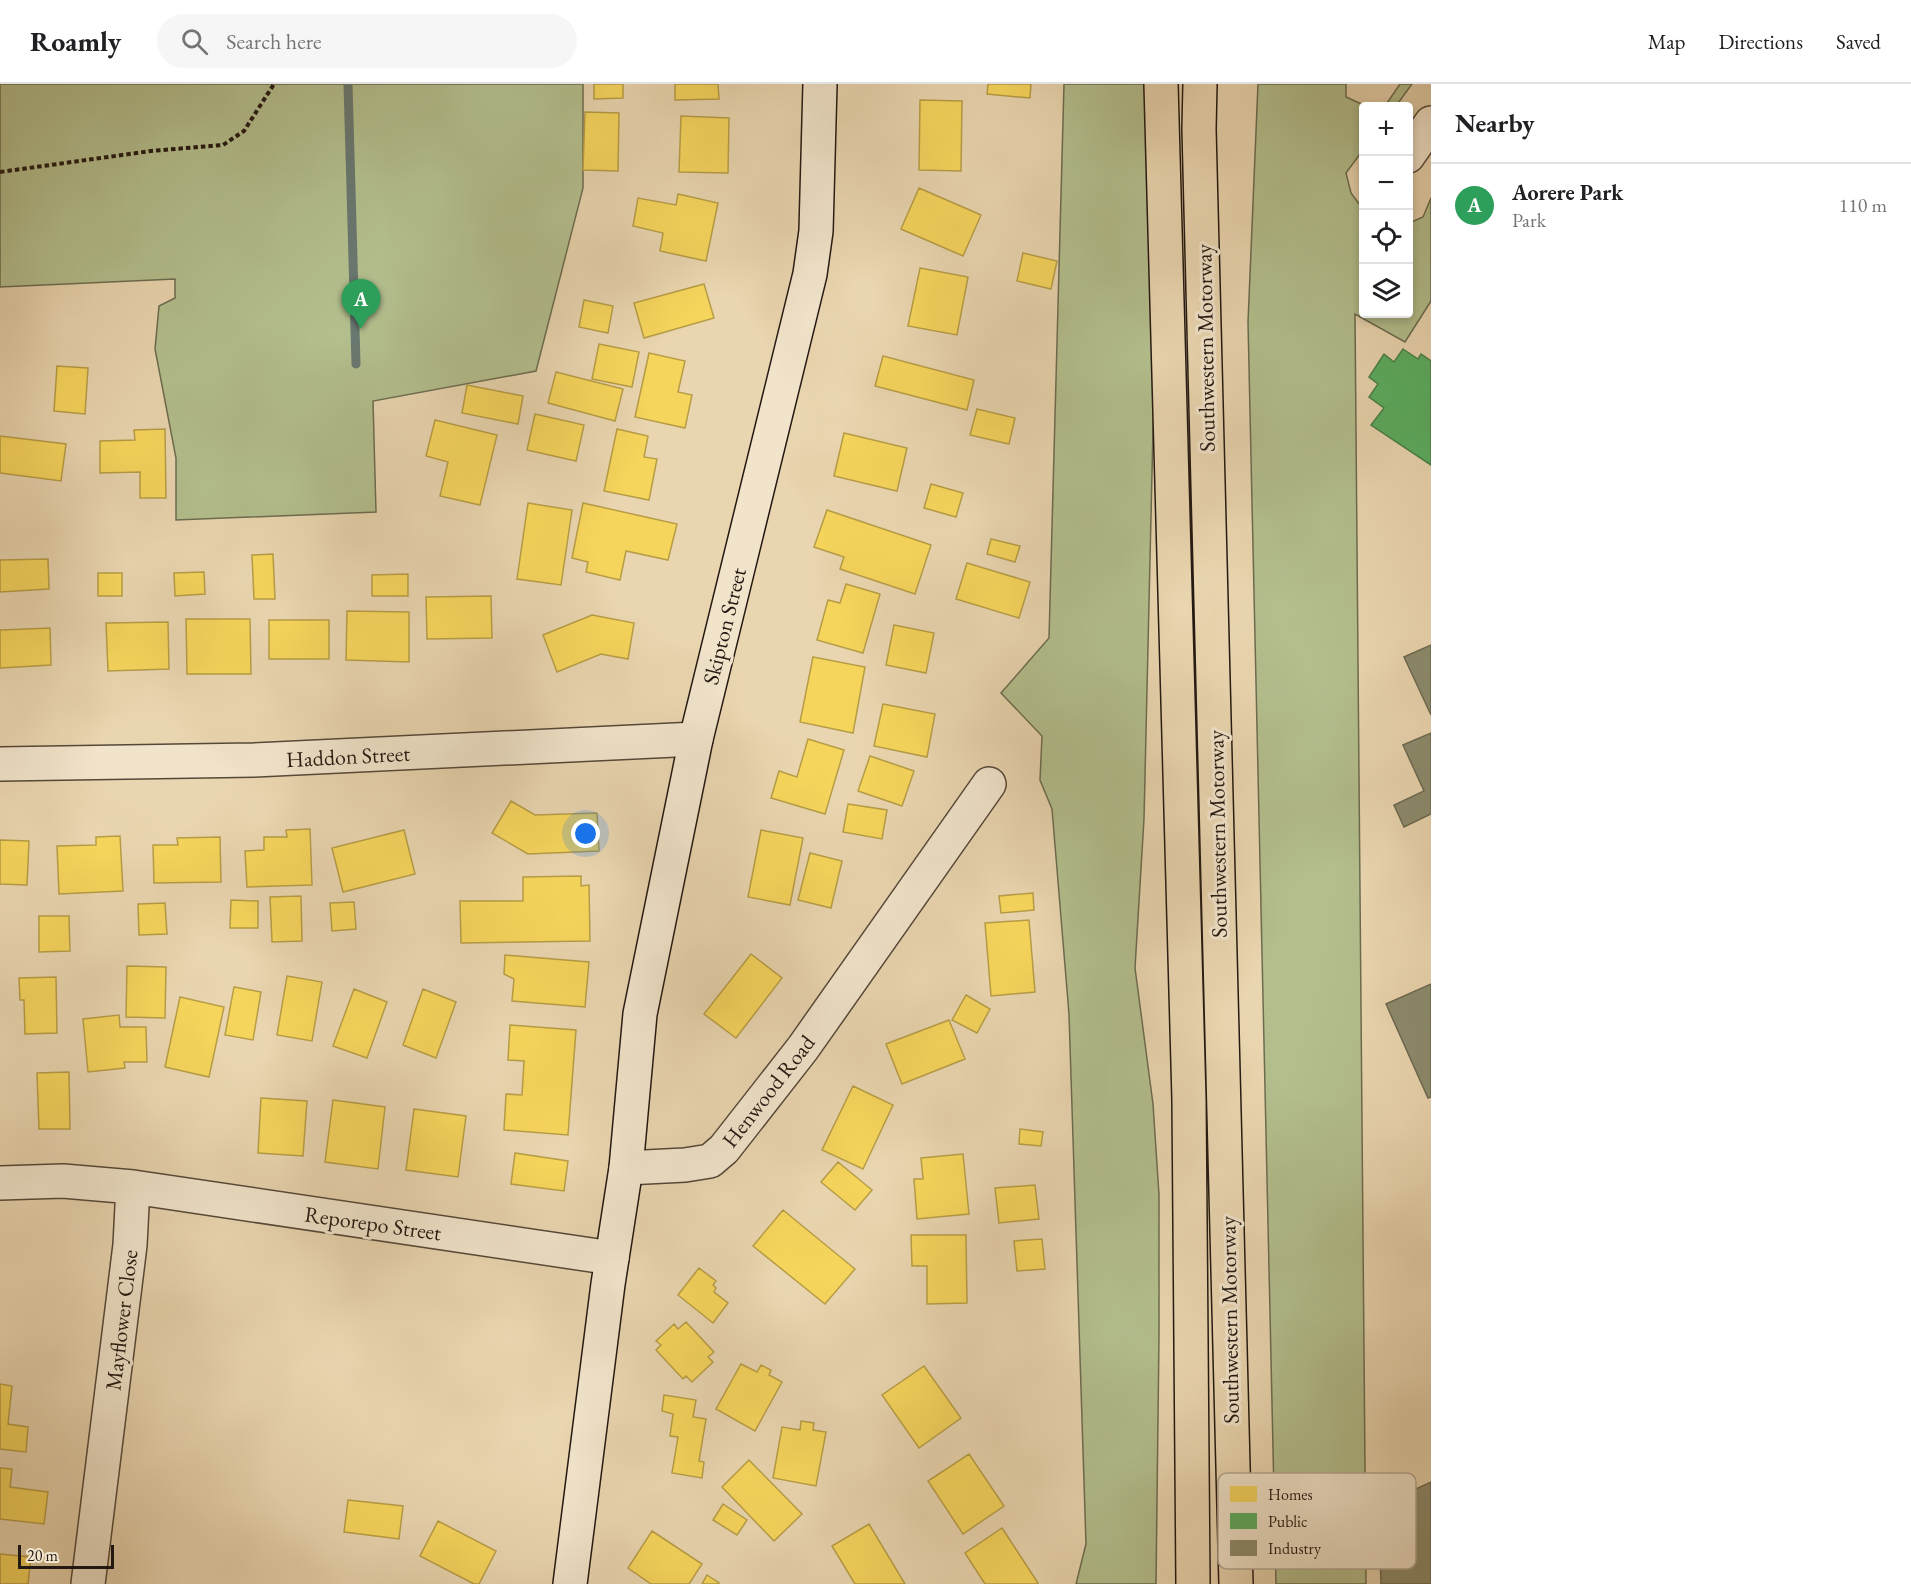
<!DOCTYPE html>
<html lang="en">
<head>
<meta charset="utf-8">
<style>
	body { margin:0; font-family:"EB Garamond",serif; background:#f6f6f6; color:#202124 }
	.controls { position:absolute; right:18px; top:18px; display:grid; overflow:hidden; border-radius:6px; box-shadow:0 3px 9px #0003 }
	.controls button { width:54px; height:54px; display:grid; place-items:center; padding:0; border:0; border-bottom:2px solid #e0e0e0; background:#fff; color:#202124; font:30px sans-serif }
	.scale { position:absolute; left:18px; bottom:15px; width:96px; box-sizing:border-box; padding-left:6px; border:3px solid #241912; border-top:0; font-size:16px; line-height:21px; white-space:nowrap; color:#241912; -webkit-text-stroke:4px #f1e4cb; paint-order:stroke }
	.you { position:absolute; left:586px; top:750px; width:21px; height:21px; margin:-15px; border:4px solid #fff; border-radius:50%; background:#1a73e8; box-shadow:0 0 0 9px #1a73e833 }
	.badge { display:grid; place-items:center; width:39px; height:39px; border-radius:50%; background:#db2777; color:#fff; font-size:20px; font-weight:700 }
	.pin { position:absolute; translate:-50% -50px; filter:drop-shadow(0 2px 3px #0008) }
	.pin::after { content:''; position:absolute; top:32px; width:21px; height:18px; background:inherit; clip-path:polygon(0 0,100% 0,50% 100%) }
	.list { margin:0; padding:0; list-style:none }
	h2 { display:flex; justify-content:space-between; align-items:center; height:78px; margin:0; padding:0 24px; font-size:26px }
	h2 small { font-size:20px; font-weight:400; color:#757577 }
	.list li { display:grid; grid-template-columns:39px 1fr auto; gap:18px; align-items:center; box-sizing:border-box; height:84px; padding:0 24px; border-top:2px solid #e0e0e0 }
	.list b { display:block; font-size:22px; white-space:nowrap }
	.list p { margin:0; font-size:20px; white-space:nowrap; color:#757577 }
	.list em { font-size:20px; font-style:normal; color:#757577 }
	.icon { flex:none; width:33px; height:33px; fill:none; stroke:currentColor; stroke-width:2; stroke-linecap:round; stroke-linejoin:round }
	.map { position:relative; flex:none; width:1431px; height:1500px; overflow:hidden }
	header { display:flex; align-items:center; gap:36px; box-sizing:border-box; height:84px; padding:0 30px; background:#fff; border-bottom:2px solid #e0e0e0 }
	header strong { font-size:28px }
	nav { display:flex; gap:33px; margin-inline-start:auto; font-size:21px }
	.search { width:420px; height:54px; background:#f6f6f6; display:flex; align-items:center; gap:15px; box-sizing:border-box; padding:0 21px; border-radius:33px; color:#757577; font-size:22px }
	main { display:flex }
	aside { flex:1; background:#fff }
	.map>svg:first-child { display:block }
	.green { fill:#b3be8d; stroke:#6c6c50; stroke-width:1.5 }
	.homes { fill:#f6d55c; stroke:#b79d46; stroke-width:1.5 }
	.public { fill:#5aae61; stroke:#4a8149; stroke-width:1.5 }
	.industry { fill:#8c8c6e; stroke:#6d6a52; stroke-width:1.5 }
	.lines { fill:none; stroke-linecap:round; stroke-linejoin:round }
	.stream { stroke:#697870; stroke-width:9 }
	.minor-casing { stroke:#554839; stroke-width:36 }
	.secondary-casing { stroke:#241912; stroke-width:36 }
	.motorway-casing { stroke:#241912; stroke-width:36 }
	.path { stroke:#241912; stroke-width:4; stroke-dasharray:4.5 3; stroke-linecap:butt }
	.minor { stroke:#f1e4cb; stroke-width:33 }
	.secondary { stroke:#f1e4cb; stroke-width:33 }
	.motorway { stroke:#e9d5af; stroke-width:33 }
	.labels { text-anchor:middle; stroke-width:6; stroke-linejoin:round; paint-order:stroke }
	.street-label { font-size:22px; fill:#241912; stroke:#f1e4cb }
	.key { fill:#f1e4cb; stroke:#b4a794; stroke-width:1.5 }
	.key-label { font-size:16px; fill:#241912 }
</style>
</head>
<body>
<header>
<strong>Roamly</strong>
<div class="search"><svg class="icon" aria-label="search" viewBox="0 0 24 24"><circle cx="10" cy="10" r="6"/><path d="M15 15l6 6"/></svg>Search here</div>
<nav><a>Map</a><a>Directions</a><a>Saved</a></nav>
</header>
<main>
<div class="map">
<svg width="1431" height="1500" viewBox="0 0 1431 1500">
	<rect width="100%" height="100%" fill="#e9d5af"/>
	<filter id="stains"><feTurbulence type="fractalNoise" baseFrequency=".00333" numOctaves="4"/><feColorMatrix values="0 0 0 0 .2 0 0 0 0 .09 0 0 0 0 .02 0 0 0 .5 -.17"/></filter>
	<radialGradient id="worn" r=".72"><stop offset=".6" stop-color="#630" stop-opacity="0"/><stop offset="1" stop-color="#630" stop-opacity=".3"/></radialGradient>
	<path class="green" d="M0 0H583V104L536 287 373 317 376 428 176 436V374L155 265 159 222 175 214V195L0 203Z
		M1064 0H1161L1144 735 1135 884 1153 1020 1159 1111V1252L1156 1500H1076L1086 1460 1069 930 1052 725 1040 696 1042 652 1001 609 1049 554Z
		M1258 0H1346V13L1366 22H1364L1363 66 1346 89 1351 109 1363 125 1364 230H1408L1409 139 1423 133 1431 114V217L1405 258 1355 230 1366 1500H1276L1248 238Z
		M1400 0H1412L1396 22H1385Z"/>
	<path class="homes" d="M594 0H623V14L594 15Z
		M675 0H718L719 15 675 16Z
		M988 0H1031L1030 14 987 10Z
		M920 16 962 17 961 87 919 86Z
		M585 28 619 29 618 87 583 86Z
		M681 32 729 34 728 89 679 88Z
		M919 104 981 131 963 172 901 145Z
		M678 110 718 119 706 177 660 167 663 149 633 142 638 114 676 121Z
		M1023 169 1057 177 1051 205 1017 197Z
		M920 184 968 193 957 251 908 242Z
		M704 200 714 234 644 254 634 219Z
		M584 216 613 222 608 249 579 243Z
		M599 260 639 268 632 303 592 295Z
		M649 269 685 277 678 308 692 311 685 344 635 333Z
		M883 272 974 296 967 326 875 302Z
		M57 282 88 284 85 330 54 327Z
		M556 288 623 305 615 337 548 319Z
		M467 301 523 312 518 340 462 329Z
		M977 325 1015 334 1009 360 970 351Z
		M535 330 584 341 576 377 527 366Z
		M435 336 497 351 480 421 440 412 448 378 426 372Z
		M165 345 166 414H140V388L100 389V357L135 356 134 346Z
		M617 345 648 352 644 373 657 375 649 416 604 407Z
		M844 349 907 364 897 407 834 392Z
		M0 352 66 360 61 397 0 389Z
		M931 400 963 409 956 433 924 424Z
		M528 419 572 426 561 501 517 495Z
		M583 419 677 440 668 476 626 467 620 496 586 488 588 478 572 474Z
		M827 426 931 461 915 510 840 485 844 473 814 463Z
		M991 455 1020 462 1015 478 987 470Z
		M273 470 275 515H254L252 471Z
		M48 475 49 505 0 508V476Z
		M967 479 1030 498 1019 534 956 515Z
		M204 488 205 510 175 512 174 489Z
		M98 489H122V512H98Z
		M408 490V512H372V491Z
		M846 500 880 510 863 569 817 556 828 516 840 519Z
		M491 512 492 554 427 555 426 513Z
		M347 527 409 528V578L346 576Z
		M592 531 634 539 628 575 601 570 557 588 543 551Z
		M186 535H250L251 590H187Z
		M269 536H329V575H269Z
		M168 538 169 585 108 587 106 539Z
		M894 541 934 549 926 589 886 581Z
		M50 544 51 581 0 584V546Z
		M813 573 865 583 853 649 800 638Z
		M883 620 935 630 927 673 874 662Z
		M808 655 844 666 825 730 771 714 779 687 797 693Z
		M870 672 914 687 902 722 858 707Z
		M511 717 535 731 597 729 599 767 528 770 492 749Z
		M848 720 887 726 882 755 843 748Z
		M310 745 312 801 247 803 245 767 264 766V753H287L286 746Z
		M404 746 415 790 343 808 332 764Z
		M761 746 803 754 790 821 748 813Z
		M120 752 123 807 59 810 57 762 96 761V753Z
		M220 753 221 798 154 799 153 761H178L177 754Z
		M0 756 29 757 27 801 0 800Z
		M810 769 842 777 831 824 798 816Z
		M581 792V802L589 801 590 857 461 859 460 817H523V793Z
		M1033 809 1034 826 1001 829 999 812Z
		M301 812 302 857 272 858 270 813Z
		M231 816 258 817V844H230Z
		M354 818 356 845 332 847 330 819Z
		M165 819 167 850 139 851 138 820Z
		M39 832H69L70 867 39 868Z
		M1029 836 1035 908 991 912 985 839Z
		M751 870 782 894 736 954 704 930Z
		M505 871 589 878 585 923 512 917 514 895 504 890Z
		M127 882 166 883 165 934 126 933Z
		M287 892 322 898 312 957 277 951Z
		M56 893 57 949 25 950 24 916H20L19 894Z
		M234 903 261 908 253 956 225 951Z
		M354 905 387 918 367 974 333 962Z
		M423 905 456 918 436 974 403 961Z
		M966 911 990 925 977 949 952 936Z
		M180 913 224 923 209 993 165 983Z
		M119 931 120 943H146L147 978H124L125 984 88 988 83 935Z
		M949 936 965 975 902 1000 886 960Z
		M510 941 576 946 568 1051 504 1046 506 1010 522 1011 524 977 508 976Z
		M69 988 70 1045H39L37 989Z
		M853 1002 893 1021 863 1085 822 1066Z
		M261 1014 307 1017 303 1072 258 1069Z
		M333 1016 385 1023 378 1085 325 1078Z
		M414 1025 466 1032 458 1093 406 1086Z
		M1020 1045 1043 1048 1041 1062 1019 1060Z
		M515 1069 568 1077 564 1107 511 1100Z
		M963 1070 969 1130 917 1135 914 1095H923L921 1074Z
		M838 1078 872 1106 855 1126 821 1098Z
		M1035 1101 1039 1135 999 1139 995 1104Z
		M783 1126 855 1185 825 1220 753 1162Z
		M911 1151H966L967 1219 927 1220V1182H912Z
		M1042 1155 1045 1185 1017 1187 1014 1157Z
		M699 1184 716 1197 713 1201 716 1204 714 1208 728 1219 713 1239 678 1211Z
		M686 1238 714 1268 708 1273 713 1278 692 1298 686 1292 683 1295 656 1266 661 1261 656 1257 674 1240 678 1245Z
		M741 1280 757 1288 761 1281 771 1286 769 1291 782 1298 755 1347 716 1325Z
		M924 1282 961 1334 919 1364 882 1311Z
		M0 1300 12 1302 8 1340 28 1343 26 1368 0 1365Z
		M664 1311 696 1316 693 1333 706 1335 699 1377 704 1378 702 1394 672 1389 678 1353 670 1352 673 1330 662 1327Z
		M801 1337 814 1339 813 1346 826 1348 816 1402 773 1394 782 1343 800 1346Z
		M969 1370 1004 1422 963 1450 928 1397Z
		M749 1376 802 1430 774 1457 722 1403Z
		M0 1384 12 1385 10 1403 48 1408 44 1440 0 1435Z
		M348 1416 403 1422 399 1455 344 1448Z
		M723 1420 747 1436 737 1451 713 1436Z
		M438 1437 496 1467 479 1500H474L420 1472Z
		M869 1440 905 1500H855L832 1462Z
		M1002 1444 1038 1499 1036 1500H985L965 1469Z
		M652 1447 702 1480 689 1500H651L628 1484Z
		M0 1470 31 1473 28 1500H0Z
		M707 1491 719 1499V1500H702Z"/>
	<path class="public" d="M1403 265 1418 275 1421 270 1431 277V381L1371 341 1384 324 1369 313 1378 300 1369 293 1384 270 1394 278Z"/>
	<path class="industry" d="M1431 561V631L1404 573Z
		M1431 649V730L1404 743 1394 721 1424 707 1403 661Z
		M1431 900V1013L1428 1014 1386 920Z
		M1431 1398V1500H1381L1378 1422Z"/>
	<g class="lines">
		<path class="stream" d="M348 0 356 280"/>
		<defs>
			<path id="minor" d="M1408 72 1431 39
				M0 680 254 676 696 655
				M626 1084 685 1081 710 1077 724 1065 803 964 989 700
				M0 1099 63 1097 133 1103 130 1161 88 1500
				M133 1103 612 1174"/>
			<path id="secondary" d="M570 1500 608 1200 626 1084 640 930 696 655 810 190 816 147 820 0"/>
			<path id="motorway" d="M1161 0 1189 1016 1193 1500
				M1200 0 1199 45 1236 1500"/>
		</defs>
		<use href="#minor" class="minor-casing"/>
		<use href="#secondary" class="secondary-casing"/>
		<use href="#motorway" class="motorway-casing"/>
		<path class="path" d="M0 88 151 67 223 61 244 47 274 0"/>
		<use href="#minor" class="minor"/>
		<use href="#secondary" class="secondary"/>
		<use href="#motorway" class="motorway"/>
	</g>
	<g class="labels">
		<g class="street-label">
			<text transform="translate(1205 264) rotate(-91)" y="8">Southwestern Motorway</text>
			<text transform="translate(724 542) rotate(-76)" y="8">Skipton Street</text>
			<text transform="translate(348 672) rotate(-3)" y="8">Haddon Street</text>
			<text transform="translate(1217 750) rotate(-91)" y="8">Southwestern Motorway</text>
			<text transform="translate(768 1007) rotate(-52)" y="8">Henwood Road</text>
			<text transform="translate(373 1139) rotate(8)" y="8">Reporepo Street</text>
			<text transform="translate(121 1236) rotate(-83)" y="8">Mayflower Close</text>
			<text transform="translate(1229 1236) rotate(-91)" y="8">Southwestern Motorway</text>
		</g>
	</g>
	<rect x="1218" y="1389" width="198" height="96" rx="9" class="key"/>
	<rect x="1230" y="1402" width="27" height="16" fill="#f6d55c"/>
	<rect x="1230" y="1429" width="27" height="16" fill="#5aae61"/>
	<rect x="1230" y="1456" width="27" height="16" fill="#8c8c6e"/>
	<g class="key-label">
		<text x="1268" y="1416">Homes</text>
		<text x="1268" y="1443">Public</text>
		<text x="1268" y="1470">Industry</text>
	</g>
	<rect width="100%" height="100%" filter="url(#stains)"/>
	<rect width="100%" height="100%" fill="url(#worn)"/>
</svg>
<div class="controls">
<button>+</button>
<button>−</button>
<button><svg class="icon" aria-label="locate" viewBox="0 0 24 24"><circle cx="12" cy="12" r="6"/><path d="M12 2v4M12 18v4M2 12h4M18 12h4"/></svg></button>
<button><svg class="icon" aria-label="layers" viewBox="0 0 24 24"><path d="M12 4l9 5-9 5-9-5zM3 14l9 5 9-5"/></svg></button>
</div>
<div class="scale">20 m</div>
<div class="you"></div>
<div class="pin badge" style="left:361px;top:245px;background:#2e9e5b">A</div>
</div>
<aside>
<h2>Nearby<small></small></h2>
<ul class="list">
<li><span class="badge" style="background:#2e9e5b">A</span><div><b>Aorere Park</b><p>Park</p></div><em>110 m</em></li>
</ul>
</aside>
</main>
</body>
</html>
